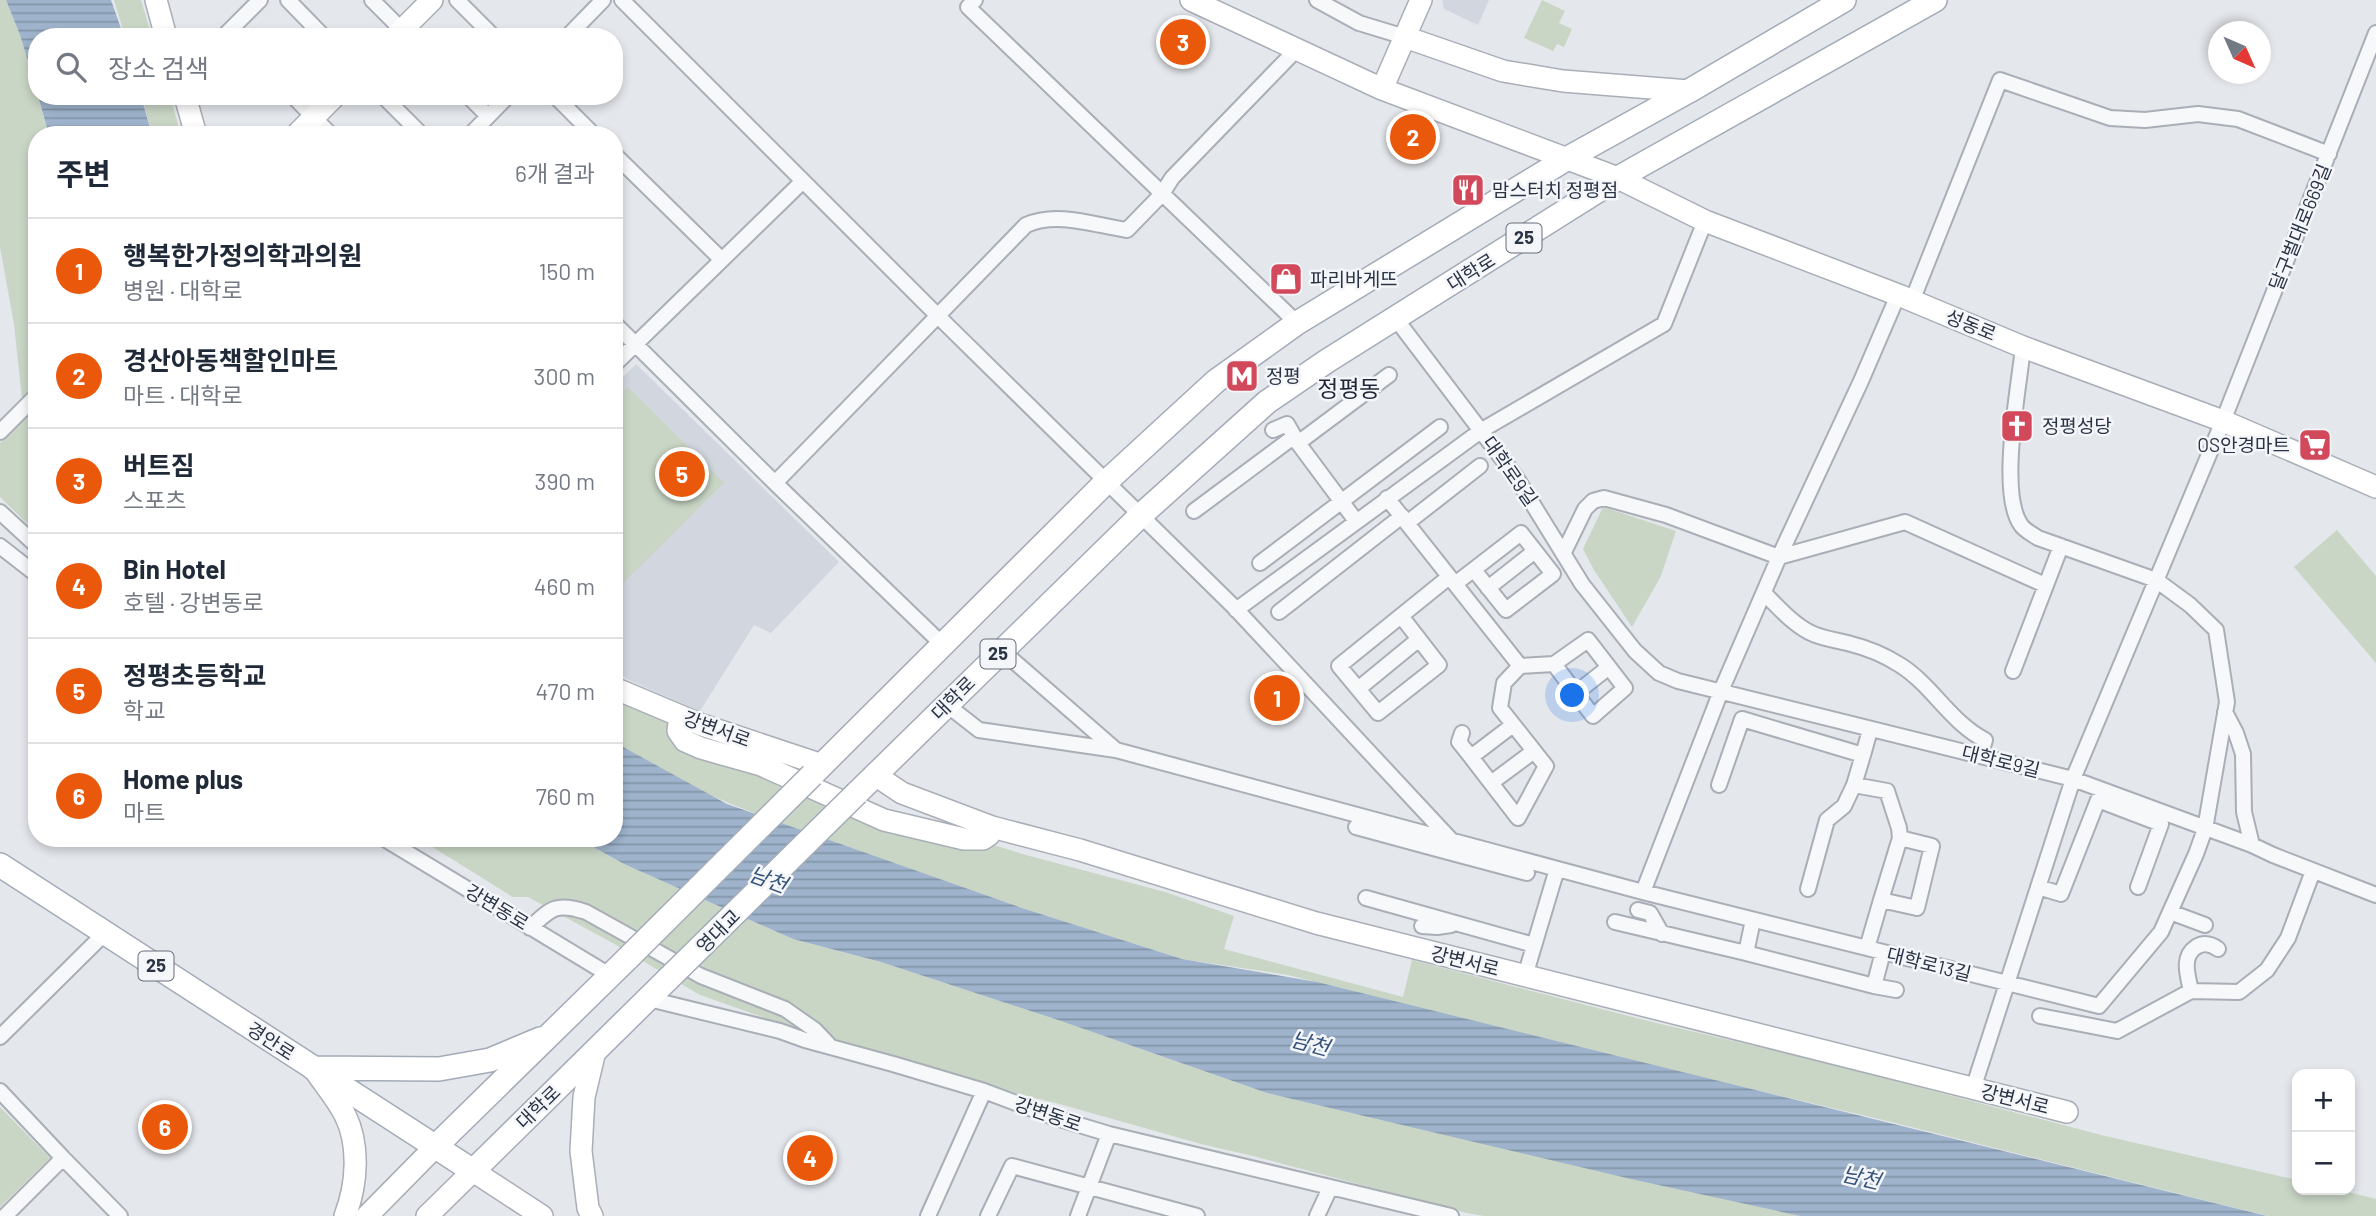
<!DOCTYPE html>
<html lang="ko">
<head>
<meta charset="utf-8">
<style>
	body { margin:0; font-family:Barlow,"Noto Sans KR",sans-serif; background:#f6f6f7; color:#1f2937 }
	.controls { position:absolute; right:21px; bottom:21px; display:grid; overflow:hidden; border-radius:14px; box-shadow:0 4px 10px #0003 }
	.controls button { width:63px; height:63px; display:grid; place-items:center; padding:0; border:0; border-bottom:2px solid #e0e1e3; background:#fff; color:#1f2937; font:35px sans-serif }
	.compass { position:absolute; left:2208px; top:21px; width:63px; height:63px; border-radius:50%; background:#fff; box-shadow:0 4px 10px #0003; rotate:135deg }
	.you { position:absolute; left:1573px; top:696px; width:24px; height:24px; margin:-18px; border:5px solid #fff; border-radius:50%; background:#1a73e8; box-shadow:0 0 0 10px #1a73e833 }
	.badge { display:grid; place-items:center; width:46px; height:46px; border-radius:50%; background:#ea580c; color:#fff; font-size:23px; font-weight:700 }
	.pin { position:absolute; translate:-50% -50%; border:4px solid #fff; box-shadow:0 2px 7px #0006 }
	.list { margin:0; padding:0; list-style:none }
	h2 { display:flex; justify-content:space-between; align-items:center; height:91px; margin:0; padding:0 28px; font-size:30px }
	h2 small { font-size:23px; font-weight:400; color:#747a83 }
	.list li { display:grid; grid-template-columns:46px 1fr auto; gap:21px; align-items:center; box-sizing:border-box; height:105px; padding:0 28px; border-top:2px solid #e0e1e3 }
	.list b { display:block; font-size:26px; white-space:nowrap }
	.list p { margin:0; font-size:23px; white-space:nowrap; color:#747a83 }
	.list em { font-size:23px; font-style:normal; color:#747a83 }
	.icon { flex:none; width:38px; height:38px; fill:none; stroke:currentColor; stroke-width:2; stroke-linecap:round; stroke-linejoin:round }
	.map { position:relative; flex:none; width:2376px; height:1216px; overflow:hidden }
	.search { position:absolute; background:#fff; box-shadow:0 4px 10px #0003; left:28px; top:28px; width:595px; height:77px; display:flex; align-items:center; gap:18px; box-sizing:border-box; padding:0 24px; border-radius:28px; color:#747a83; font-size:26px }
	.panel { position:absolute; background:#fff; box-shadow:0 4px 10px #0003; left:28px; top:126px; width:595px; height:721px; border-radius:28px }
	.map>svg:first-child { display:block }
	.built { fill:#d2d6de }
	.park { fill:#c9d6c5 }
	.water { fill:url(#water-rules) }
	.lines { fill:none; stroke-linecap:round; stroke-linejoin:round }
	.street-casing { stroke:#a9aeb7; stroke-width:18 }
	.secondary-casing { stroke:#a9aeb7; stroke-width:24 }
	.primary-casing { stroke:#a3abb8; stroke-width:26 }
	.street { stroke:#f7f8fa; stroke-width:14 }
	.secondary { stroke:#fff; stroke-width:21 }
	.primary { stroke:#fff; stroke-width:23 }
	.primary-bridge-casing { stroke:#a3abb8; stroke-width:26; stroke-linecap:butt }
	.primary-bridge { stroke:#fff; stroke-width:23 }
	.labels { text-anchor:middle; stroke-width:5; stroke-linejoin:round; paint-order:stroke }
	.shield { fill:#f4f6f9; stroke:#676e7b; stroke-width:2 }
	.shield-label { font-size:18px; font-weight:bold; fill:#2b3445 }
	.poi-label { font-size:19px; fill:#2b3445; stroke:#f4f6f9; text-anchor:start }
	.street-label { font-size:19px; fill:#2b3445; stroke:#f4f6f9 }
	.water-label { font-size:21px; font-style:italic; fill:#34527a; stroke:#f4f6f9 }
	.quarter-label { font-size:23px; fill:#1d2536; stroke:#f4f6f9 }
</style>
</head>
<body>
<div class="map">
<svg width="2376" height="1216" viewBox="0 0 2376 1216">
	<defs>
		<pattern id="water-rules" width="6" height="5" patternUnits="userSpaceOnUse" patternTransform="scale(1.75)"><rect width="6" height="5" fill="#9fb4cc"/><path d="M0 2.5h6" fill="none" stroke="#8293a7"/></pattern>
	</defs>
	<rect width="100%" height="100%" fill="#e4e7ec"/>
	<path class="built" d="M1442 0H1489L1478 25 1444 9Z
		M636 364 839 562 771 633 754 625 700 711 631 681 614 671V386Z"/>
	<path class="park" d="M0 0H6L20 35 49 135H37V533L0 497V443L24 418 14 324 0 247Z
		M114 0H141L152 37H125Z
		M1542 0 1565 11 1559 23 1572 29 1564 47 1557 44 1553 51 1524 38Z
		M142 96H170L181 135H152Z
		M628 387 724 483 614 592V402Z
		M1603 507 1676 531 1661 576 1632 627 1594 570 1583 549Z
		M2337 530 2376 576V663L2294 567Z
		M614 698 708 740 785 767 910 819 1026 855 1165 892 1234 916 1224 949 1403 997 1412 960 1644 1020 1827 1063 2101 1135 2297 1180V1190H2340L2376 1199V1216H2268L1879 1119 1599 1053 1288 975 1182 959 1031 911 768 819 712 796 614 744Z
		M418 838H577L624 864 793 939 881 962 1061 1021 1267 1093 1800 1216H1484L1467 1213 1253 1156 1201 1144 1056 1103 989 1087 856 1049 785 1025 700 995 611 942 528 897H513Z
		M0 1107 50 1158 0 1207Z"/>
	<path class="water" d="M6 0H111L124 37H37V91L20 35Z
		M38 96H141L152 135H49Z
		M614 742 727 804 1022 908 1182 959 1317 982 2267 1216H1800L1631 1179 1267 1093 1061 1021 881 962 793 939 624 864 577 838H614Z"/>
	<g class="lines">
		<defs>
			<path id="street" d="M288 0 324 37
				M372 0 408 36
				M457 0 494 37
				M622 0 948 326 1234 607 1452 841
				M975 0 968 7 1297 323
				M1317 0 1359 23 1405 37
				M223 37 260 0
				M567 37 603 0
				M293 96 331 135
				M383 96 422 135
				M468 96 488 116
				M555 96 594 135
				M470 135 508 96
				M614 154 722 260
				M1912 301 2000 80 2110 118 2145 120 2198 114 2238 119 2329 154
				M1396 319 1516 477 1582 584 1635 651 1659 673 1678 681 2073 779 2252 845 2273 855 2376 895
				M614 323 775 483 942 644
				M614 365 803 181
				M1273 430 1287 424 1298 443
				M0 432 37 395
				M775 483 1026 225C1057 211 1094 225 1127 230L1162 194 1172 178 1297 49
				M1387 498 1520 666
				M1194 511 1292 438 1298 443
				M0 512 37 546
				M1356 521 1298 443 1389 375
				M1407 523 1480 466
				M0 546 37 575
				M1564 552 1585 509 1593 501 1604 498 1666 515 1779 557 1905 522 2045 585
				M1260 563 1440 427
				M1455 584 1521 533 1553 574 1506 610 1474 570
				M1488 588 1535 551
				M1764 593C1778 607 1792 623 1809 632 1822 639 1837 640 1851 644 1867 648 1886 656 1900 665 1932 685 1951 723 1985 740L1980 756
				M1236 610 1482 430 1664 324 1705 221
				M1279 612 1402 516
				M1401 616 1439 665 1378 713 1339 666 1449 577
				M1001 650 1116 750 1643 892 2099 1006 2161 932 2196 854 2205 829 2227 702 2216 630 2190 605 2156 580 2038 538C2032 534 2024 530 2021 525 1998 493 2019 388 2023 347
				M2013 671 2061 546
				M1358 689 1419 639
				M1576 693 1609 667
				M947 705 979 730 1116 750
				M2225 712 2236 733 2243 754 2244 812 2252 845
				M1513 725 1471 757 1518 818 1546 766 1500 708 1504 683 1520 666 1554 664 1588 640 1625 688 1593 716 1554 664
				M1462 733 1459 742 1471 757
				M1863 755 1854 785 1887 791 1899 828 1900 838 1932 846 1917 908 1881 900 1900 838
				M1491 783 1534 751
				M1719 785 1742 719 1863 755 1870 730
				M1356 827 1437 849
				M383 838 611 976
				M1441 838 1437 849 1527 873
				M2038 887 2061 894 2098 800 2161 824 2138 887
				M1808 889 1827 820 1844 806 1854 785
				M1643 892 1721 691 1779 557 1861 381 1898 295
				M1366 898 1534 945
				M1638 910 1650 913 1662 934
				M2170 912 2205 925
				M1615 922 1746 953 1753 920
				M1422 926 1437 927 1451 925
				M530 928C551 908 557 902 586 912L701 976 785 1009 815 1030 830 1046
				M1867 948 1881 900
				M1746 953 1874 986 1883 952
				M1525 976 1557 869
				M1874 986 1896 990
				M2191 991C2188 976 2181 957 2196 947 2204 942 2211 944 2218 949
				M649 999 780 1031 805 1040 893 1064 984 1091 1056 1118 1109 1134 1451 1216
				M2040 1016 2117 1031 2191 991 2239 992 2267 970 2288 938 2313 871
				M0 1037 105 933
				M1973 1089 2073 779 2223 421 2376 33
				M0 1091 63 1158 5 1216
				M63 1158 120 1216
				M928 1216 984 1091
				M988 1216 1012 1166 1197 1216
				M1078 1216 1109 1134
				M1317 1216 1330 1188"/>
			<path id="secondary" d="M156 0 166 37
				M1191 0 1382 89 1618 178 1705 221 1901 296 2023 347 2223 421 2376 487
				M395 37 432 0
				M1405 37 1503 71 1563 81 1689 91
				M1382 89 1421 0
				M185 96 196 135
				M296 135 335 96
				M614 688 702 725 822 765
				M680 716 678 731 685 741 701 748 761 765 884 820 964 839H983L989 835 992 827
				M875 775 902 793 992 827 1080 850 1316 923 2067 1112
				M314 1069C324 1084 337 1099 345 1115 360 1145 357 1185 345 1216
				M367 1216 435 1147
				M427 1216 473 1171 542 1216
				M592 1216 588 1208 581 1151 584 1097 595 1051"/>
			<path id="primary" d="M812 775 1106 482 1216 381 1297 323 1568 158 1689 91 1844 0
				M857 793 1140 516 1267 402 1327 361 1618 178 1935 0
				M0 865 473 1171 668 979
				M313 1068 439 1069 490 1060 540 1039
				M435 1147 628 958"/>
		</defs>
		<use href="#street" class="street-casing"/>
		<use href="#secondary" class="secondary-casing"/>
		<use href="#primary" class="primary-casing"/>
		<use href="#street" class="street"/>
		<use href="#secondary" class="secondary"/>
		<use href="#primary" class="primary"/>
		<defs>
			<path id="primary-bridge" d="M628 958 812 775
				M668 979 857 793"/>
		</defs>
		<use href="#primary-bridge" class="primary-bridge-casing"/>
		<use href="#primary-bridge" class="primary-bridge"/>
	</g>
	<defs>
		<symbol id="restaurant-square" viewBox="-11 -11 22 22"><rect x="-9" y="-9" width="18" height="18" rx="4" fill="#d1495b" stroke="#f4f6f9"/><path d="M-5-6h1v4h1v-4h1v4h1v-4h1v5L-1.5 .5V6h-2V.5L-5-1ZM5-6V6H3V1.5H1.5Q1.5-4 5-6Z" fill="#fff"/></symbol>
		<symbol id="shop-square" viewBox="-11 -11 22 22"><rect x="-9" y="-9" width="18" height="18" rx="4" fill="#d1495b" stroke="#f4f6f9"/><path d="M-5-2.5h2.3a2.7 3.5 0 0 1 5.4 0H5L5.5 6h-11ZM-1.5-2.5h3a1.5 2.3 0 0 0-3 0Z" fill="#fff"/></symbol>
		<symbol id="metro-square" viewBox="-11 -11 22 22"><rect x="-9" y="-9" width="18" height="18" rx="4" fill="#d1495b" stroke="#f4f6f9"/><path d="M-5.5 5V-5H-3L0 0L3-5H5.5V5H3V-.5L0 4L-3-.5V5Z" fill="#fff"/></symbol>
		<symbol id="church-square" viewBox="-11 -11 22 22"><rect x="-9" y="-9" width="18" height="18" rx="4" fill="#d1495b" stroke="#f4f6f9"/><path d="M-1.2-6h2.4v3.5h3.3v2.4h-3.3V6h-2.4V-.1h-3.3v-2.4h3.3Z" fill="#fff"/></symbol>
		<symbol id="supermarket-square" viewBox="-11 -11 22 22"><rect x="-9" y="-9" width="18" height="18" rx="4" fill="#d1495b" stroke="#f4f6f9"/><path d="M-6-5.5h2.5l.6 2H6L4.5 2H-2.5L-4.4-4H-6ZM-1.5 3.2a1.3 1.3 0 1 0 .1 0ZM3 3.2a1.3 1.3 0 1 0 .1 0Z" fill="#fff"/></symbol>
	</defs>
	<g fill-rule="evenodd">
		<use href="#restaurant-square" x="1449" y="171" width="38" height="38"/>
		<use href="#shop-square" x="1267" y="260" width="38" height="38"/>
		<use href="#metro-square" x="1223" y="357" width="38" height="38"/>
		<use href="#church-square" x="1998" y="407" width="38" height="38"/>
		<use href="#supermarket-square" x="2296" y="426" width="38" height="38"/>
	</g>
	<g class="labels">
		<g class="shield">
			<rect x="1506.5" y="223.5" width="35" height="29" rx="5"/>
			<rect x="980.5" y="639.5" width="35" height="29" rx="5"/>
			<rect x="138.5" y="951.5" width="35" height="29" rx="5"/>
		</g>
		<g class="shield-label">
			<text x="1524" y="244">25</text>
			<text x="998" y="660">25</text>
			<text x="156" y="972">25</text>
		</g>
		<g class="poi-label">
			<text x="1492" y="197">맘스터치 정평점</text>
			<text x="1310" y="286">파리바게뜨</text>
			<text x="1266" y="383">정평</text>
			<text x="2042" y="433">정평성당</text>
			<text x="2290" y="452" text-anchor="end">OS안경마트</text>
		</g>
		<g class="street-label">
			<text transform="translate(2300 227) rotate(-68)" y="7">달구벌대로669길</text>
			<text transform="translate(1471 272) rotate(-32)" y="7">대학로</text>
			<text transform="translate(1971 325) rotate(22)" y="7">성동로</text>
			<text transform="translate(1510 471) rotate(55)" y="7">대학로9길</text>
			<text transform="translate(953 698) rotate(-45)" y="7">대학로</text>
			<text transform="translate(717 729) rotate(20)" y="7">강변서로</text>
			<text transform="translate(2001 761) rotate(14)" y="7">대학로9길</text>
			<text transform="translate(497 907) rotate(31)" y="7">강변동로</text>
			<text transform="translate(718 931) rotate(-45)" y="7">영대교</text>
			<text transform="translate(1465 961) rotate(14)" y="7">강변서로</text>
			<text transform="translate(1929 964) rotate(14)" y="7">대학로13길</text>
			<text transform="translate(271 1041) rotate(33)" y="7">경안로</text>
			<text transform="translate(2015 1099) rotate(14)" y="7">강변서로</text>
			<text transform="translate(538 1107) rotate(-44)" y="7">대학로</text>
			<text transform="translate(1048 1114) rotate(19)" y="7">강변동로</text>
		</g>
		<g class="water-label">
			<text transform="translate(768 880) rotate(20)" y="7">남천</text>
			<text transform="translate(1310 1044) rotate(15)" y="7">남천</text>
			<text transform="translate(1861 1178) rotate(13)" y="7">남천</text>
		</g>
		<g class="quarter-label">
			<text x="1349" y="397">정평동</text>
		</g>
	</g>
</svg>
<div class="controls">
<button>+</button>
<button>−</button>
</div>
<svg class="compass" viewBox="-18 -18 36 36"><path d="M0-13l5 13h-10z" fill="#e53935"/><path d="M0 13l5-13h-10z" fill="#747a83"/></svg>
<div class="you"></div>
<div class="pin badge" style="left:1277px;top:698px">1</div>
<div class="pin badge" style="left:1413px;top:137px">2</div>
<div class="pin badge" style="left:1183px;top:42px">3</div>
<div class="pin badge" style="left:810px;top:1158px">4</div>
<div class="pin badge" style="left:682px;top:474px">5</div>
<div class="pin badge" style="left:165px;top:1127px">6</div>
<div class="search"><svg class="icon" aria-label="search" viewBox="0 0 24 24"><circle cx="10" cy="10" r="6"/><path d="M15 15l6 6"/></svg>장소 검색</div>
<section class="panel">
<h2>주변<small>6개 결과</small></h2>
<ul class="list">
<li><span class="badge">1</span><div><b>행복한가정의학과의원</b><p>병원 · 대학로</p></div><em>150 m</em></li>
<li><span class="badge">2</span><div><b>경산아동책할인마트</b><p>마트 · 대학로</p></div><em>300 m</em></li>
<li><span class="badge">3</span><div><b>버트짐</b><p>스포츠</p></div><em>390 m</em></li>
<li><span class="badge">4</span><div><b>Bin Hotel</b><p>호텔 · 강변동로</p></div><em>460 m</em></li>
<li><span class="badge">5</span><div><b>정평초등학교</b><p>학교</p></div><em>470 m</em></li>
<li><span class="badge">6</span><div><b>Home plus</b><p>마트</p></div><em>760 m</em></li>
</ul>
</section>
</div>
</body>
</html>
